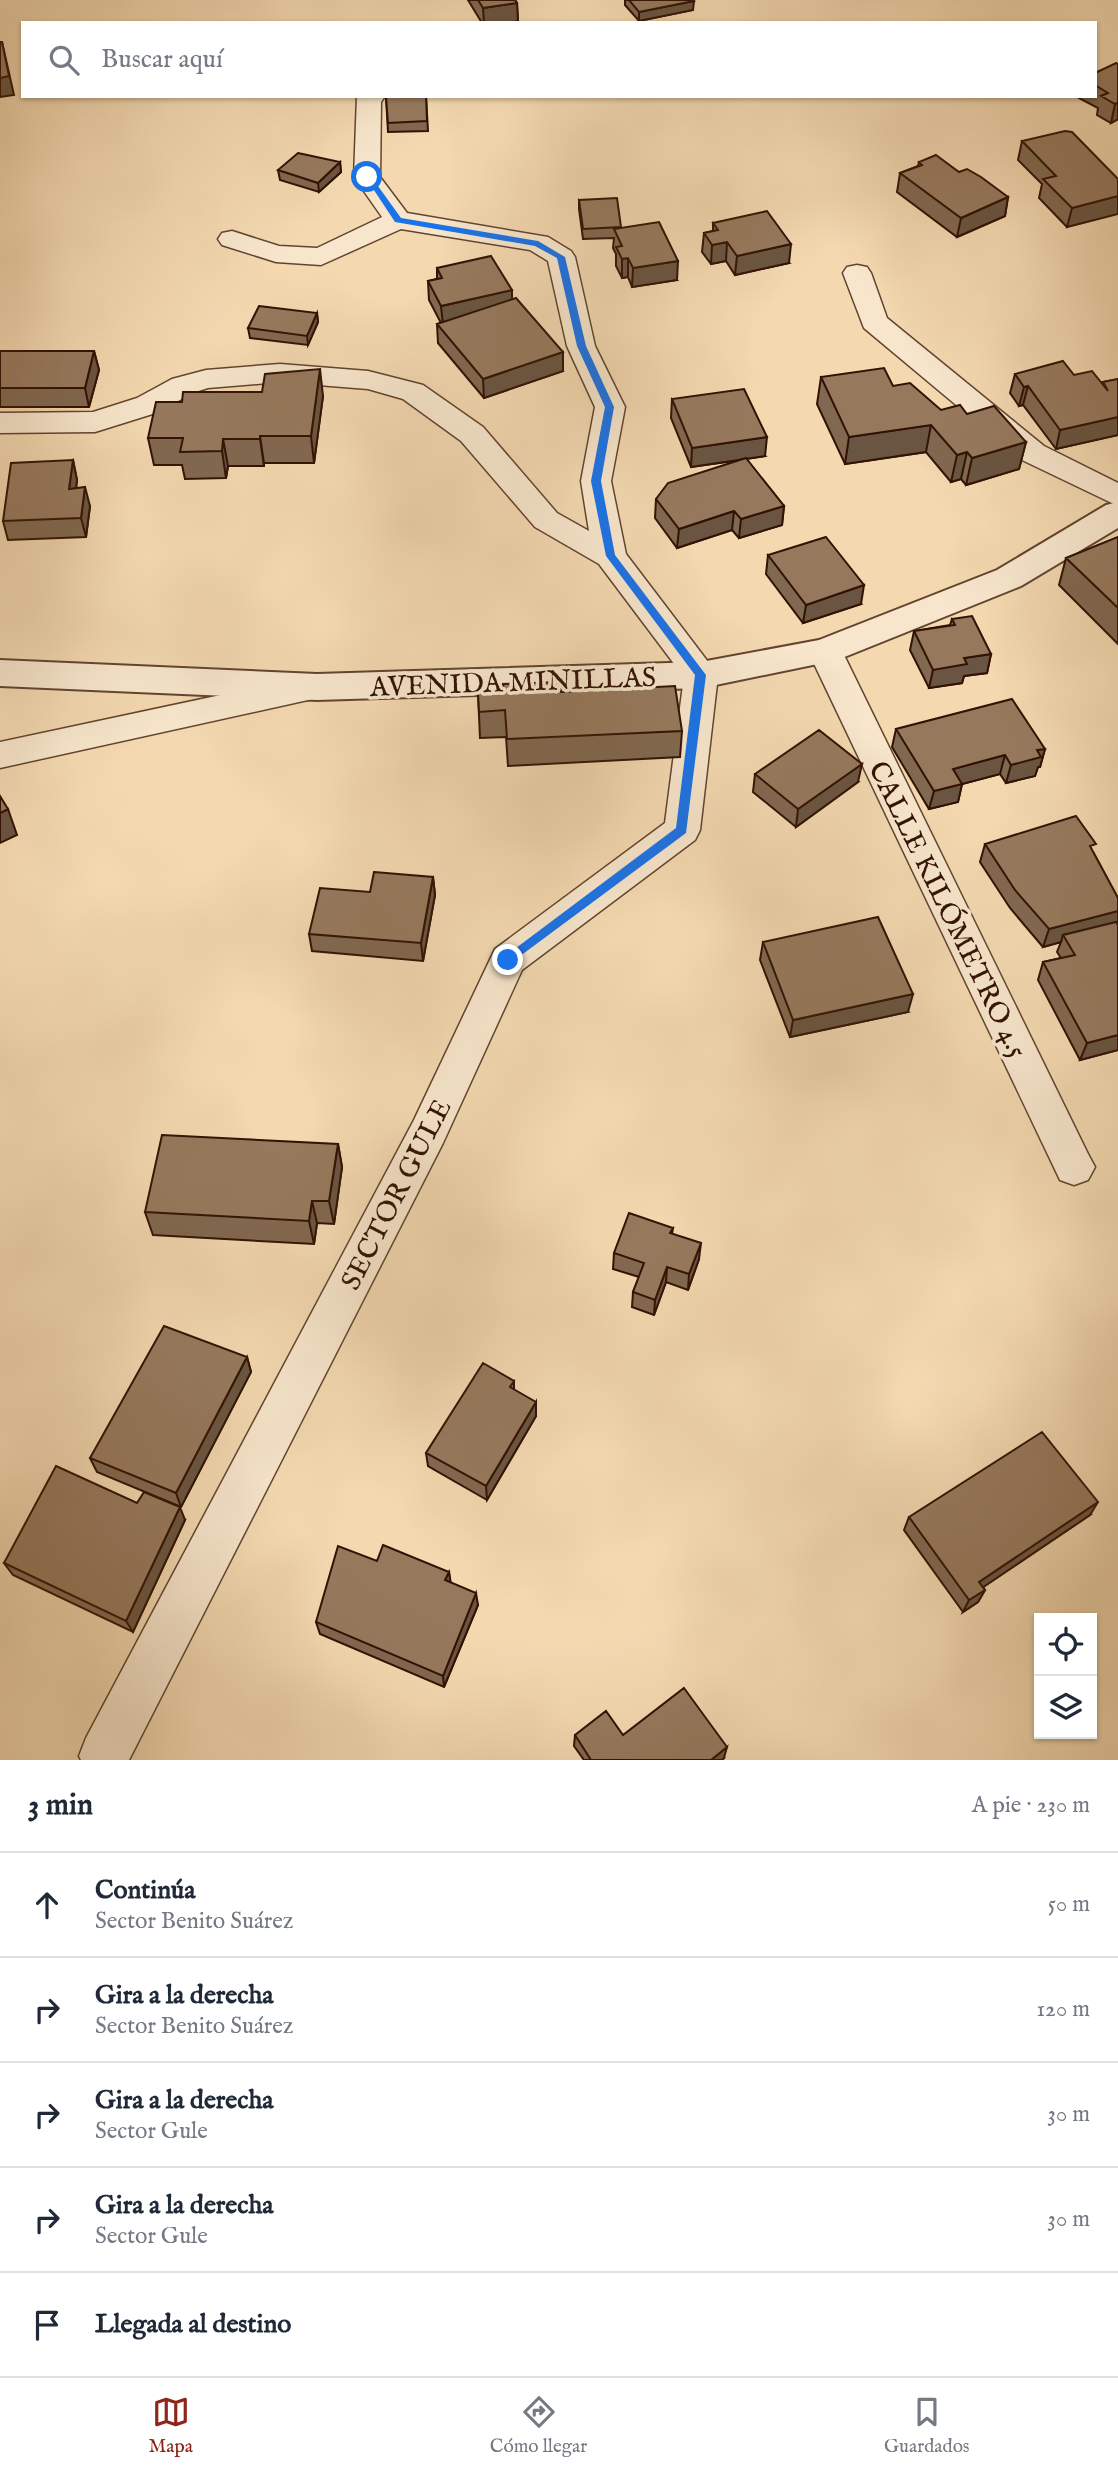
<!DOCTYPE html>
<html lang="es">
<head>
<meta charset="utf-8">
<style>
	body { margin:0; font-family:"IM FELL English",serif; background:#f6f6f7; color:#1f2937 }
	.controls { position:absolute; right:21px; bottom:21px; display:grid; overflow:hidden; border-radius:0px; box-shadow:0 2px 5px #0004 }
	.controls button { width:63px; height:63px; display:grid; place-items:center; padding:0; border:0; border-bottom:2px solid #e0e1e3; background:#fff; color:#1f2937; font:35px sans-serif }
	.stop { position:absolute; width:21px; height:21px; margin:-16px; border:5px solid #1a73e8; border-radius:50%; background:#fff }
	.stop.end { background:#1a73e8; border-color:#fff; box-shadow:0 2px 7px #0008 }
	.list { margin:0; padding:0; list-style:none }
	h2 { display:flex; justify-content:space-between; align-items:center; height:91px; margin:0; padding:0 28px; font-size:30px }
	h2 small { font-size:23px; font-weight:400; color:#747a83 }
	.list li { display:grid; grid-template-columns:46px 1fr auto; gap:21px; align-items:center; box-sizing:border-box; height:105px; padding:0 28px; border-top:2px solid #e0e1e3 }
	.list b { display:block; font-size:26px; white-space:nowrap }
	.list p { margin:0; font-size:23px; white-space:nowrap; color:#747a83 }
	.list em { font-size:23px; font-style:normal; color:#747a83 }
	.icon { flex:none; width:38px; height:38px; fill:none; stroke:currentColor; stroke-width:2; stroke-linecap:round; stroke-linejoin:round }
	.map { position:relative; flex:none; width:1118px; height:1760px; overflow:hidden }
	.search { position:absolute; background:#fff; box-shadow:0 2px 5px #0004; left:21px; right:21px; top:21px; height:77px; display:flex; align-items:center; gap:18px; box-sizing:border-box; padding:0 24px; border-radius:0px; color:#747a83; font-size:26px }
	.sheet { height:616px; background:#fff }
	nav { display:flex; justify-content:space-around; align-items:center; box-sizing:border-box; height:98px; border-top:2px solid #e0e1e3; background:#fff; font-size:19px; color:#747a83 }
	nav a { display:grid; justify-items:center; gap:4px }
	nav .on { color:#8f2418 }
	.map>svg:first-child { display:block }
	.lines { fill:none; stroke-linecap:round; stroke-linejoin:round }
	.minor-casing { stroke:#62442f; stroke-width:3 }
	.tertiary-casing { stroke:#62442f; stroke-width:4 }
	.minor { fill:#f7e6cc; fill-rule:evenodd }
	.tertiary { fill:#f7e6cc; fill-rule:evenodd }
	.wall { fill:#816850; stroke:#321204; stroke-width:2 }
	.shaded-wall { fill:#695541; stroke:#321204; stroke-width:2 }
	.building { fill:#96795d; stroke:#321204; stroke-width:2 }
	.route { fill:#1a73e8 }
	.labels { text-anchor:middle; stroke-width:7; stroke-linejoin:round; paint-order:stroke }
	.street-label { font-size:28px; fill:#321204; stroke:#f7e6cc }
</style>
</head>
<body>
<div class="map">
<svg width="1118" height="1760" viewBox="0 0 1118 1760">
	<rect width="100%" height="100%" fill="#f3d8b0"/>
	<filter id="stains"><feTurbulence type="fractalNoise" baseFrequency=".00286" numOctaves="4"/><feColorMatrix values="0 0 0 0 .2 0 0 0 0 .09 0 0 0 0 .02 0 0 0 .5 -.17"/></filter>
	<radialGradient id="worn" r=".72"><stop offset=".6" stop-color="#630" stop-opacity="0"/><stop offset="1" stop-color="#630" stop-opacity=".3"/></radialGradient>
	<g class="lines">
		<defs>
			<path id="minor" d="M357 96H385L381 102 380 177 407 213 548 237 571 251 575 257 595 346 625 407 611 481 626 554 718 675 700 830 695 840 522 970 443 1143 129 1760H81L79 1756 86 1738 414 1120 495 949 665 823 684 677 599 564 535 527 461 441 403 399 368 389 280 382 208 388 192 393 159 412 95 432 0 433V413L93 412 137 398 172 379 206 370 280 364 368 371 423 385 483 427 557 513 589 531 581 481 595 407 567 346 548 261 530 250 401 229 321 265 276 262 222 245 218 239 222 233 232 231 279 246 317 248 382 217 354 177Z
				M857 265 867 267 871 273 887 318 1044 446 1118 483V506L1022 460 864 328 843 273 847 267Z
				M825 639 837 643 842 651 1088 1154 1095 1167 1088 1180 1074 1185 1060 1180 808 651 813 643Z
				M314 675 326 678 331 687 326 696 0 768V742Z"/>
			<path id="tertiary" d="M1118 502V528L1021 586 837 660 701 688 317 700 0 686V660L317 674 701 662 819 640 997 570 1106 505Z"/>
		</defs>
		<use href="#minor" class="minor-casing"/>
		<use href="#tertiary" class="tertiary-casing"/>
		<use href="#minor" class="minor"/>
		<use href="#tertiary" class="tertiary"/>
	</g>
	<path class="wall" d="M468 0H515L517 3 518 21 509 23H482Z
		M625 0H693V10L639 21 625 5Z
		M1118 64V119L1111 123 1097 115 1098 108 1079 98 1080 96H1095V73Z
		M426 96 428 131 388 132 386 97Z
		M1022 141 1118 179 1067 227 1039 198 1042 184 1018 160Z
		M340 162 341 172 319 192 280 180 278 170Z
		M919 162 959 172 1008 197 1005 216 957 237 897 192 900 173 918 166Z
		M579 200 621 228 677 280 632 287 628 277 622 278 616 266V254L613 248 614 238 583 239 579 209Z
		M713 223 789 263 735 275 726 261 711 264 702 252 704 233 713 231Z
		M437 268 512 290V300L563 371 484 398 438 343 437 324 441 323 429 300 428 281 437 279Z
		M317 313 318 322 308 345 250 338 248 328Z
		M0 351H94L99 370 89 407H0Z
		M1015 374 1074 375 1103 384V382L1118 379V435L1056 449 1023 405 1019 406 1010 393Z
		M821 377 941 410 967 414 1026 442 1019 469 966 485 961 479 951 482 926 452 845 464 817 404Z
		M262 392 323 396 314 463H264V466H228L226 478 185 479 182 465H154L148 438 182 402Z
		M672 399 765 456 746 459 784 506 782 525 739 538 732 530 677 548 655 518 656 499 741 460 691 467 671 418Z
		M73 460 77 480 76 488 90 506 86 537 8 540 3 521Z
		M1118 537V644L1059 585 1066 558Z
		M768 555 861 604 803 623 766 574Z
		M952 619 991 654 987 673 964 676 962 683 929 688 910 650 914 631 950 625Z
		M503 684 561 692 682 731 680 757 508 766 506 737 480 738 478 693 503 692Z
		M896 729 1045 749 1040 767H1038L1035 776 1006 783 1000 774 962 784 958 802 929 809 892 747Z
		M755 774 858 782 796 827 753 792Z
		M985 844 1093 852 1118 898V1050L1080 1060 1038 980 1043 962 1061 958 1057 952 1061 942 1043 947 1010 908 980 862Z
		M433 877 435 895 423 961 312 951 309 934Z
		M763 942 908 1012 790 1037 760 960Z
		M338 1144 342 1167 334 1224 317 1223 314 1244 153 1235 145 1212Z
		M673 1228 672 1234 699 1259 688 1290 666 1282 654 1315 632 1307 633 1292 639 1277 613 1269 614 1253Z
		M247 1357 251 1372 181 1507 97 1472 90 1458Z
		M514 1381V1390L536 1416 487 1500 428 1466 426 1453Z
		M1090 1515 983 1587 985 1590 978 1602 963 1612 904 1530 909 1517Z
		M185 1520 133 1632 13 1575 4 1563Z
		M377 1561 449 1572 450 1582 478 1605 444 1687 320 1634 316 1622Z
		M575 1735H623L724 1758 722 1760H584L574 1746Z"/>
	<path class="shaded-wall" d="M694 1 693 10 639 21V12Z
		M517 3 518 21 509 23H484L483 8Z
		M2 42 14 95 0 97V78Z
		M1118 102V119L1111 123 1115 104Z
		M340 162 341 172 319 192 318 183Z
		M1118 196V214L1067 227 1072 208Z
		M1008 197 1005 216 957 237 961 218Z
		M727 242 726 261 711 264 712 245Z
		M791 244 789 263 735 275 737 256Z
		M628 258V277L622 278V259Z
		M678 261 677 280 632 287 633 268Z
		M512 290V309L443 325 441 306Z
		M317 313 318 322 308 345 307 336Z
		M94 351 99 370 89 407 85 388Z
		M563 352V371L484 398 483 379Z
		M320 369 323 396 314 463 311 436Z
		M1028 386 1023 405 1019 406 1024 387Z
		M1118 417V435L1056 449 1060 430Z
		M931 425 926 452 845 464 849 437Z
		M260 436 264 463V466L260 439Z
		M767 437 765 456 691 467 692 448Z
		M223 439 228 466 226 478 222 451Z
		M1026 442 1019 469 966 485 972 458Z
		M967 452 961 479 951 482 957 455Z
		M73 460 77 480 74 508 69 489Z
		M85 487 90 506 86 537 81 518Z
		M784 506 782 525 739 538 741 519Z
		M734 511 732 530 677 548 679 529Z
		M864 585 861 604 803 623 806 605Z
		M991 654 987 673 964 676 962 683 929 688 933 670 964 658Z
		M1045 749 1040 767H1038L1035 776 1006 783 1011 765 1037 750Z
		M1005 755 1000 774 962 784 958 802 929 809 934 791 953 769Z
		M862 764 858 782 796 827 798 809Z
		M8 809 17 835 0 843V813Z
		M433 877 435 895 423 961 421 943Z
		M1118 911V925L1063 935 1061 942 1043 947 1049 929Z
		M913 994 908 1012 790 1037 793 1020Z
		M1118 1035V1050L1080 1060 1087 1043Z
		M338 1144 342 1167 334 1224 329 1201Z
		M312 1201 317 1223 314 1244 309 1221Z
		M701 1243 699 1259 688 1290 689 1274Z
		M667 1267 666 1282 654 1315 655 1300Z
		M247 1357 251 1372 181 1507 176 1493Z
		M536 1402V1416L487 1500 486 1486Z
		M1098 1502 1090 1515 973 1594 979 1582Z
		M180 1507 185 1520 133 1632 126 1621Z
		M449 1572 451 1584 445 1580Z
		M985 1590 978 1602 963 1612 969 1600Z
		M476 1593 478 1605 444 1687 443 1676Z
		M727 1747 724 1758 722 1760H711Z"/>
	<path class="building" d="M478 0H515L517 3 483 8Z
		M629 0H693L694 1 639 12Z
		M0 42H2L9 76 0 78Z
		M1116 63 1118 64V102L1115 104 1101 96 1108 93 1095 85V73Z
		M426 96 427 121 388 123 386 97Z
		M1065 131 1072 132 1118 179V196L1072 208 1043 179 1056 176 1022 141Z
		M298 153 340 162 318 183 278 170Z
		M936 155 959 172 967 169 981 177 1008 197 961 218 900 173 922 165 919 162Z
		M617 198 621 227 583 229 579 200Z
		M767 211 791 244 737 256 727 242 712 245 704 233 718 230 713 223Z
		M659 222 678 261 633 268 628 258 622 259 616 247 622 246 614 229Z
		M491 256 512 290 441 306 428 281 442 278 437 268Z
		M516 298 563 352 483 379 437 324Z
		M259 306 317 313 307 336 248 328Z
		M0 351H94L85 388H0Z
		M1063 361 1074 375 1092 371 1108 391 1103 382 1118 379V417L1060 430 1028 386 1024 387 1015 374Z
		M884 368 893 386 910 383 941 410 960 405 967 414 994 406 1026 442 972 458 967 452 957 455 931 425 849 437 821 377Z
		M320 369 311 436H260V439H223L222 451 180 452 183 438H148L156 402H182L183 392H262L265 374Z
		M744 389 767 437 692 448 672 399Z
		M746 458 784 506 741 519 734 511 679 529 656 499 668 483Z
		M73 460 69 489 85 487 81 518 3 521 11 463Z
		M826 537 864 585 806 605 768 555Z
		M1118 537V608L1066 558Z
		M972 616 991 654 964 658 967 664 933 670 914 631 955 625 952 619Z
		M560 682 561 692 675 686 682 731 507 739 505 710 479 712 478 693 504 692 503 684Z
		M1012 699 1045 749 1037 750 1041 757 1011 765 1005 755 953 769 962 784 934 791 896 729Z
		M819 730 862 764 798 809 755 774Z
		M0 796 8 809 0 813Z
		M1076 816 1096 844 1090 846 1118 898V911L1049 929 1015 890 985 844Z
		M374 872 433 877 421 943 309 934 320 888 370 892Z
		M878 917 913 994 793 1020 763 942Z
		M1116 922 1118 925V1035L1087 1043 1043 962 1075 955 1063 935Z
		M162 1135 338 1144 329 1201H312L309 1221 145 1212Z
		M629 1213 673 1228 670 1233 701 1243 689 1274 667 1267 655 1300 633 1292 644 1263 614 1253Z
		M164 1326 247 1357 176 1493 90 1458Z
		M483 1363 514 1381 510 1387 536 1402 486 1486 426 1453Z
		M1042 1432 1098 1502 979 1582 985 1590 969 1600 909 1517Z
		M56 1466 137 1503 144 1492 180 1507 126 1621 4 1563Z
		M383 1545 449 1572 445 1580 476 1593 443 1676 316 1622 338 1546 377 1561Z
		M684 1688 727 1747 711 1760H591L575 1735 606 1711 623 1735Z"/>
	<path class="route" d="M364 175H370L401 218 538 241 565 257 586 346 614 407 601 481 615 555 706 675 686 833 508 965 504 964V957L676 828 695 675 606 556 591 481 605 407 577 346 557 258 535 246 395 222Z"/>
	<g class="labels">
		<g class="street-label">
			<text transform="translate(513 681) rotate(-2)" y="10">AVENIDA MINILLAS</text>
			<text transform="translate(949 909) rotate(64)" y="10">CALLE KILÓMETRO 4.5</text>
			<text transform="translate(395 1194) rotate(-63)" y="10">SECTOR GULE</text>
		</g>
	</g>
	<rect width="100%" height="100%" filter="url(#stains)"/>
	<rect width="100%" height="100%" fill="url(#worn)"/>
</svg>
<div class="controls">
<button><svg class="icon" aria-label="locate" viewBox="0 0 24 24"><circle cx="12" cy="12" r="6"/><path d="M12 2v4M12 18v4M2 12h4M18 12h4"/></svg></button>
<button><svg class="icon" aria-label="layers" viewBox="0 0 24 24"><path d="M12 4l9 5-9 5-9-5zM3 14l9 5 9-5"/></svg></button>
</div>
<div class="stop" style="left:367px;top:177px"></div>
<div class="stop end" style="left:508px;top:960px"></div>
<div class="search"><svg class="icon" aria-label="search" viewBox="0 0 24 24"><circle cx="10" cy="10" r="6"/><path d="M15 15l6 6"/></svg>Buscar aquí</div>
</div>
<section class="sheet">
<h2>3 min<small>A pie · 230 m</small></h2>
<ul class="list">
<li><svg class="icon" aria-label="ahead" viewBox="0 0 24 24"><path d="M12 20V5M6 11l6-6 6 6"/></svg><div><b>Continúa</b><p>Sector Benito Suárez</p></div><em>50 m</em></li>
<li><svg class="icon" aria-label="right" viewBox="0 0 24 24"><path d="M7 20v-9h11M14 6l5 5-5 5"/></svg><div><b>Gira a la derecha</b><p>Sector Benito Suárez</p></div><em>120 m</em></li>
<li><svg class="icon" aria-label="right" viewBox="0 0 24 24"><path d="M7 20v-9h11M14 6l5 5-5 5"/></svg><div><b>Gira a la derecha</b><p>Sector Gule</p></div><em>30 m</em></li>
<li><svg class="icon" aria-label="right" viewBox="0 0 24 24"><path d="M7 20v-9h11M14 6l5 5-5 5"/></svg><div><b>Gira a la derecha</b><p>Sector Gule</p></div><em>30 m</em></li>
<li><svg class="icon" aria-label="arrive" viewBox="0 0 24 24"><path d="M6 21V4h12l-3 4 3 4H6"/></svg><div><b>Llegada al destino</b></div></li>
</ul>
</section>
<nav>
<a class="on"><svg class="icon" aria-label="map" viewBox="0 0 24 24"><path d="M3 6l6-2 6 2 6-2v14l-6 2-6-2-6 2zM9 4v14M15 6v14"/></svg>Mapa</a>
<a><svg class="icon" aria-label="directions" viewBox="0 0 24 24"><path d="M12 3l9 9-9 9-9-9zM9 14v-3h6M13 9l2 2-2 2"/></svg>Cómo llegar</a>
<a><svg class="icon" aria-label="saved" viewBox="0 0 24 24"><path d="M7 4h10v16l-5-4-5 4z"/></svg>Guardados</a>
</nav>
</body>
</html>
